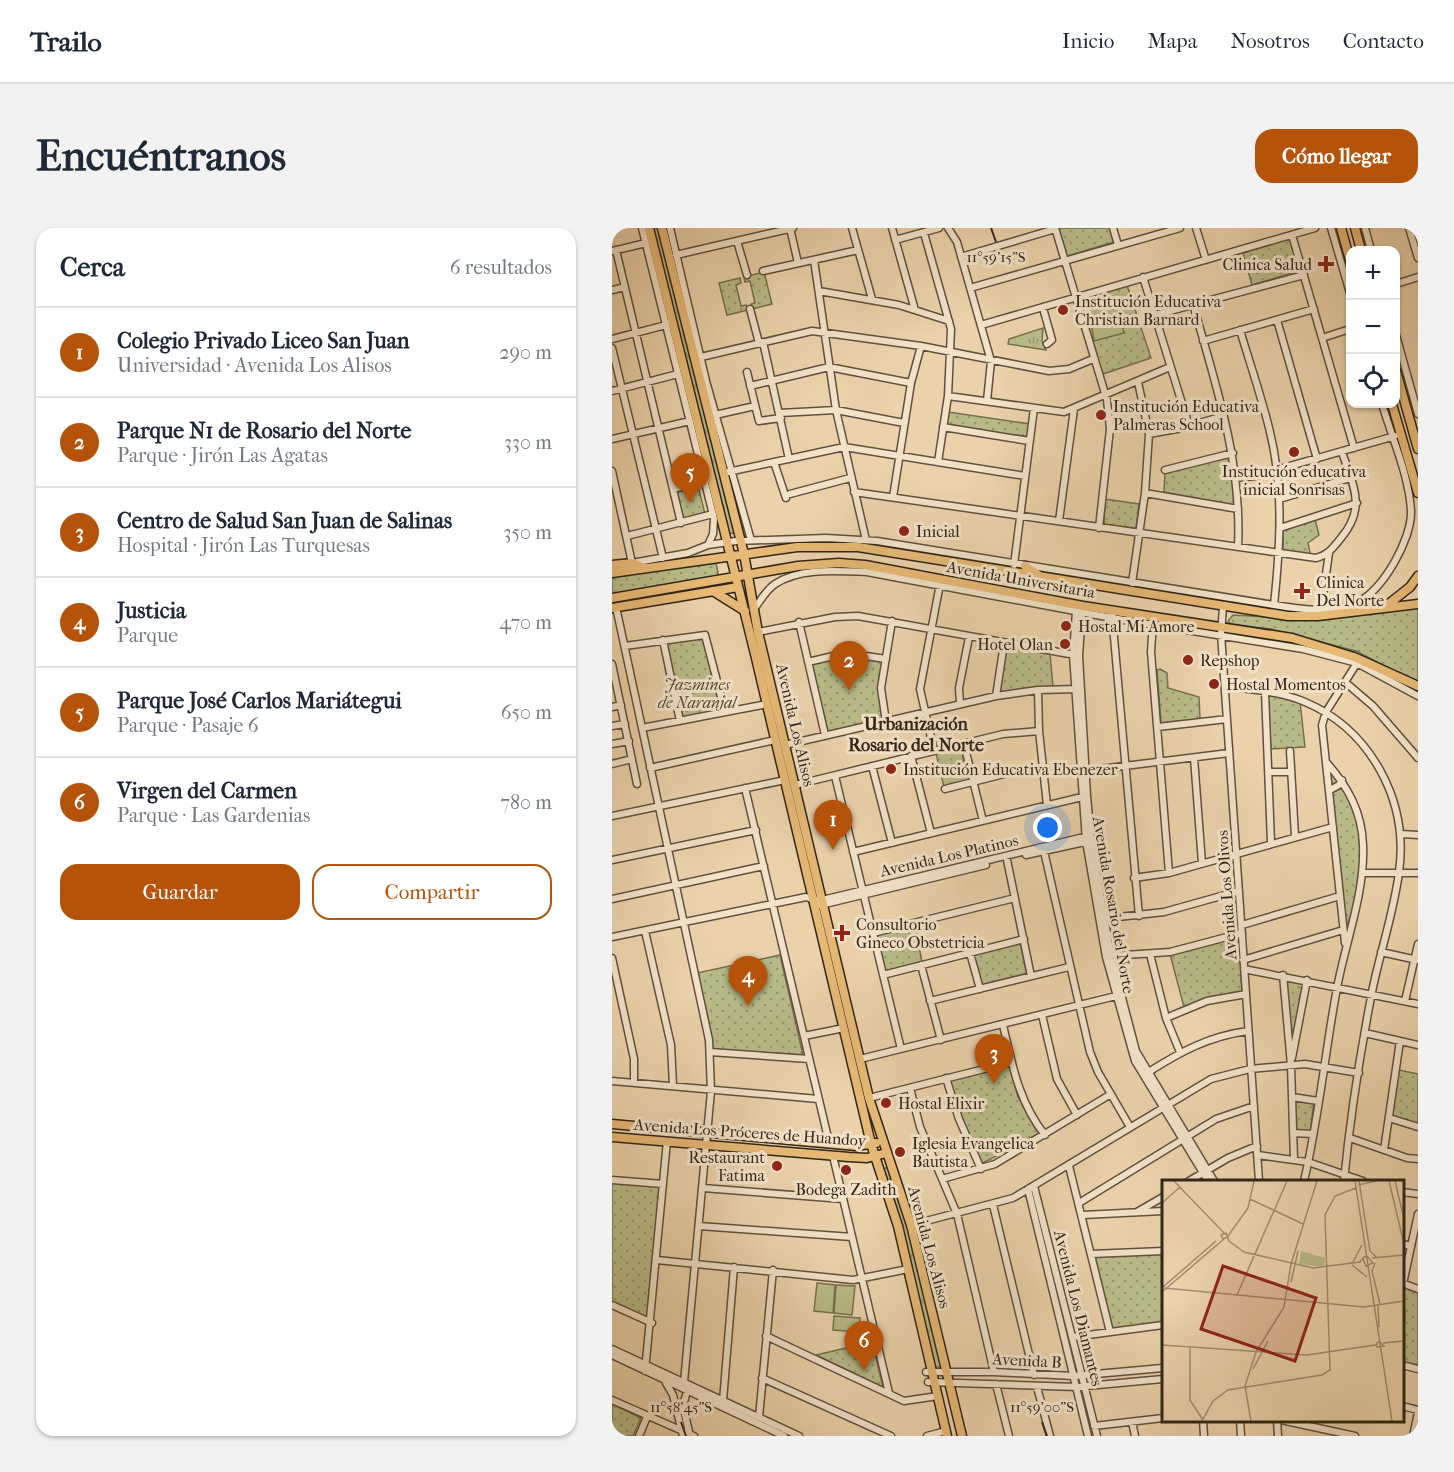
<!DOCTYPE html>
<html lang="es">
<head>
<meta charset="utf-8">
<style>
	body { margin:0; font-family:"IM FELL French Canon",serif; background:#f2f2f3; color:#1f2937 }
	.controls { position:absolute; right:18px; top:18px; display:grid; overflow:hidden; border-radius:12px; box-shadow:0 2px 4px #0004 }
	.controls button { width:54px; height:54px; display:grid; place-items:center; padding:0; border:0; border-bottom:2px solid #e0e1e3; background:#fff; color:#1f2937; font:30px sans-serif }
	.you { position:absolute; left:436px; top:600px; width:21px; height:21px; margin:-15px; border:4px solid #fff; border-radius:50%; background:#1a73e8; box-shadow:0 0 0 9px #1a73e833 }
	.badge { display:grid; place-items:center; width:39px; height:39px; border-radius:50%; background:#b45309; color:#fff; font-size:20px; font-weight:700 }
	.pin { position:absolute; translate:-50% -50px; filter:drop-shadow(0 2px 3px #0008) }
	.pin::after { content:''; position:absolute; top:32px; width:21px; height:18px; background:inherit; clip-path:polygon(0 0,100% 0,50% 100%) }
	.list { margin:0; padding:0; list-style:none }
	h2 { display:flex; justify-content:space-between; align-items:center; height:78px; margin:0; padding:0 24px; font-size:26px }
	h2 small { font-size:20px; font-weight:400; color:#747a83 }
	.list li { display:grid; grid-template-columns:39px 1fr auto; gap:18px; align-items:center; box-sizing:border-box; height:90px; padding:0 24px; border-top:2px solid #e0e1e3 }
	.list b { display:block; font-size:22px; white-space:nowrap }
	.list p { margin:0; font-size:20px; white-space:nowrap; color:#747a83 }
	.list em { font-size:20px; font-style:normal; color:#747a83 }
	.actions { display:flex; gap:12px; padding:18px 24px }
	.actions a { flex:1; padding:14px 0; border:2px solid #b45309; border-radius:18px; text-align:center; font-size:21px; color:#b45309 }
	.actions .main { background:#b45309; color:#fff }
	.icon { flex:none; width:33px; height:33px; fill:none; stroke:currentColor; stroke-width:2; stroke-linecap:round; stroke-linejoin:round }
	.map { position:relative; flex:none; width:806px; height:1208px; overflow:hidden; border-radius:18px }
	header { display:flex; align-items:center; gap:36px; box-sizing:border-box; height:84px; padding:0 30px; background:#fff; border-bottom:2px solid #e0e1e3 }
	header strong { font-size:28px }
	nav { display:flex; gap:33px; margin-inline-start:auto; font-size:21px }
	.intro { display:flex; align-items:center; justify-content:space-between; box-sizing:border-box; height:144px; padding:0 36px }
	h1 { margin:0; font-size:42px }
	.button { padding:15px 27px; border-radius:18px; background:#b45309; color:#fff; font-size:21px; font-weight:700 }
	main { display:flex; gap:36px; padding:0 36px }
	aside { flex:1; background:#fff; border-radius:18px; box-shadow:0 2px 4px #0004 }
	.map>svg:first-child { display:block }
	.grass { fill:url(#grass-tufts); stroke:#747050; stroke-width:1.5 }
	.park { fill:url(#park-dots); stroke:#747050; stroke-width:1.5 }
	.garden { fill:#b8bb88; stroke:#747050; stroke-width:1.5 }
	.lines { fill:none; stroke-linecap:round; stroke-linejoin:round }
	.minor-casing { stroke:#60513e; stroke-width:9 }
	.major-casing { stroke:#312619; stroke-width:11 }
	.minor { stroke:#f2e2c8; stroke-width:6 }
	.major { stroke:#e6b976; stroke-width:8 }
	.ticks { fill:none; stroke:#312619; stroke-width:2 }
	.poi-dot { fill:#8f2418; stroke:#f2e2c8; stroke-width:2 }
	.labels { text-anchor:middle; stroke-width:6; stroke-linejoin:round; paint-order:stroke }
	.poi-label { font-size:16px; fill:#312619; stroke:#f2e2c8; text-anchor:start }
	.street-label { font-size:16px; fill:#312619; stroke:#f2e2c8 }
	.park-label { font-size:16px; font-style:italic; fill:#534b35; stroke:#f2e2c8 }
	.neighbourhood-label { font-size:18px; font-weight:bold; fill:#312619; stroke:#f2e2c8 }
	.inset-road { fill:none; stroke:#a18d71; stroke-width:1.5 }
	.view { fill:#8f2418; fill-opacity:0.15; stroke:#8f2418; stroke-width:3 }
	.inset-edge { fill:none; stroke:#312619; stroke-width:3 }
	.ticks-label { font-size:15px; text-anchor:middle; fill:#312619; stroke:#f2e2c8; stroke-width:6; stroke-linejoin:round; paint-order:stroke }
</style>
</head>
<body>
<header>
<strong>Trailo</strong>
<nav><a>Inicio</a><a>Mapa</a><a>Nosotros</a><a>Contacto</a></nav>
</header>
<div class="intro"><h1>Encuéntranos</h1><a class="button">Cómo llegar</a></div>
<main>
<aside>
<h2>Cerca<small>6 resultados</small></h2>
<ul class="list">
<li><span class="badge">1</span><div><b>Colegio Privado Liceo San Juan</b><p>Universidad · Avenida Los Alisos</p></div><em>290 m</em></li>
<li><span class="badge">2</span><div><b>Parque N1 de Rosario del Norte</b><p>Parque · Jirón Las Agatas</p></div><em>330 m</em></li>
<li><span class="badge">3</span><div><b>Centro de Salud San Juan de Salinas</b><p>Hospital · Jirón Las Turquesas</p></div><em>350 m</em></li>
<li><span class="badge">4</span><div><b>Justicia</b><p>Parque</p></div><em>470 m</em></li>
<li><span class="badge">5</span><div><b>Parque José Carlos Mariátegui</b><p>Parque · Pasaje 6</p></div><em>650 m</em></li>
<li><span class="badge">6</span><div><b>Virgen del Carmen</b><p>Parque · Las Gardenias</p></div><em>780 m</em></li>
</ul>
<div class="actions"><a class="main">Guardar</a><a>Compartir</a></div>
</aside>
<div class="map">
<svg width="806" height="1208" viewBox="0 0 806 1208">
	<defs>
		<pattern id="grass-tufts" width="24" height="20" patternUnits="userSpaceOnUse" patternTransform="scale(1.5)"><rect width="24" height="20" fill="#b8bb88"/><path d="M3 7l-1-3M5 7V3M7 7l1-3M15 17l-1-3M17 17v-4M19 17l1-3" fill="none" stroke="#96986e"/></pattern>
		<pattern id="park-dots" width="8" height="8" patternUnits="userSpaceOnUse" patternTransform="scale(1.5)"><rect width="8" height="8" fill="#b8bb88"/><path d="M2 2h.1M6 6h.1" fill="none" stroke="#96986e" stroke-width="1.8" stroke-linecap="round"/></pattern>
	</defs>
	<rect width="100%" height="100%" fill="#ebd2ab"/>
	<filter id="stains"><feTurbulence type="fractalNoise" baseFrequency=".00333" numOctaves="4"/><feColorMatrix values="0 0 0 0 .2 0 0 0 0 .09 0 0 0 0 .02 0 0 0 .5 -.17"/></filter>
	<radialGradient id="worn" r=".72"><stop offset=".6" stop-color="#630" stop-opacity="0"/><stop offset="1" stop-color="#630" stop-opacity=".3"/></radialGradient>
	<path class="grass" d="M40 0H47L122 305 114 306Z
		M431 100 430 113 434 122 396 116 397 111Z
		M272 940H277L289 974 330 1138 323 1140Z"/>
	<path class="park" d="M447 0H498L502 14 455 28Z
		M678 10 687 43 640 57 631 25Z
		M152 44 160 76 140 81 139 76 143 75 138 53 133 54 132 49Z
		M128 50 129 55 124 57 129 78 134 77 136 82 115 87 107 55Z
		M515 57 539 130 491 146 464 74Z
		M336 184 418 196 417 209 334 197Z
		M619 228 622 277 552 264 553 244Z
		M86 258 93 286 71 292 64 263Z
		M493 271 527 276 524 300 492 297Z
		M703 291 707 307 696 315 699 329 671 324V300Z
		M104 335 107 350 0 368V347Z
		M806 380V455L744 423 659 401 619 397 616 393 621 387 710 392Z
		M87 407 93 412 109 483 70 490 53 413Z
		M393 420 438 426 441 459 386 464Z
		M233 429 271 434 268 472 271 492 216 504 199 436Z
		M548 441 555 445 556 460 587 469 588 491 549 495 545 442Z
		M655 466 688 474 693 519 659 521Z
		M349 519 357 552 332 559 324 525Z
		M717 541C724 551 733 561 739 572 759 608 748 667 733 703Z
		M303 697 310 734 272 743 264 706Z
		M624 708 627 709 630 765 589 772 572 779 558 726Z
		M408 714 415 747 370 758 361 726Z
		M168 727 191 827 100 821 85 745Z
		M672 749 693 754 680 820Z
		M397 837 406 869 428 905 369 936 346 884 337 853Z
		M787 842 806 846V897L779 889Z
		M682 871 702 873 698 905 683 904Z
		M0 955 49 959 38 1091 0 1073Z
		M551 1026V1095L500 1102 483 1028Z
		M790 1059 806 1064V1139L790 1135Z
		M260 1114 271 1159 204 1127Z
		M0 1176 29 1190 21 1208H0Z"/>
	<path class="garden" d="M507 85 512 105 482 113 479 93Z
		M205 1055 223 1057 221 1085 202 1083Z
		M224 1057 243 1058 240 1087 222 1085Z
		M222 1088 248 1090 247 1104 221 1102Z"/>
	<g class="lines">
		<defs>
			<path id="minor" d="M58 0 94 153 139 312
				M178 0 186 35
				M240 0 260 71
				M280 0 303 82
				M336 0 345 14 379 133 375 173
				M443 0 495 172 498 201 487 300
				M501 0 506 17
				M584 0 594 32
				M719 0 738 65
				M753 0 759 22
				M797 0 806 30
				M312 5 339 101 336 168 326 234
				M680 7 742 220
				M283 12 327 0
				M125 13 135 47
				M4 22 69 295
				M0 23 34 15
				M64 27 181 0
				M349 29 443 1
				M202 32 224 182 254 312
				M151 43 246 22
				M531 49 577 198
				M784 56 806 49
				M358 60 568 0
				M0 62 13 59
				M207 63 287 77 337 93
				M581 76C604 158 630 233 626 319
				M431 80 440 112 435 116
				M138 81 147 115
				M543 87 692 47
				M665 92 705 231
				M369 97 703 0
				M628 102C638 136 650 170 658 204 672 261 668 320 662 377
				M784 107 806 186
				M710 110 738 101
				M0 111 58 96
				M591 113 702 81
				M151 114 177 231
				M0 120 51 330
				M89 129 200 103 309 118 437 143 457 141 481 131
				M135 144 147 193 169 190
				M138 158 217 139 299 155
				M0 163 66 146
				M336 168 452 184 558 139
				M168 185 224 182 292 195
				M103 187 143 178
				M331 199 417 213
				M537 206 570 200 612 188
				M0 211 78 193
				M162 234 174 270
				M553 242 621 225
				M0 243 20 335 76 325 96 317 101 306 102 291 30 0
				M116 244 232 219 413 248
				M624 250 643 248 783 208
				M61 261 93 254
				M242 264 704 330C716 327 721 320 729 310 755 279 741 258 730 224
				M533 265 626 281
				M178 266 238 250
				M281 269 299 155 309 118
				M667 271 738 250
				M447 293 462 181
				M668 300 745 275
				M15 308 101 286
				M96 317 124 313 214 310 265 313 662 377C686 381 721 386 744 375 771 363 800 311 799 283 797 247 780 210 770 176
				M402 337 422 180
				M520 355 533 265 537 206 526 154
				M4 379 97 812 99 863 72 1154 75 1163 71 1178 78 1208
				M611 379 609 406 647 953
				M142 381C149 372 154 362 163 356 188 339 227 343 255 344L500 390 691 421 745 435 806 468
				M709 381 717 325
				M464 383 461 427 474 613 494 729 523 833 596 953
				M470 384 467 428 475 568 479 612 499 728 524 823 602 953
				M500 387 527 688
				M187 394 213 507
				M541 394 539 424 557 645
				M146 404 223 389 246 388 463 427
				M51 412 68 493
				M13 418 93 407 113 484
				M196 434 234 425 274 431
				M0 436 25 556
				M733 454 761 478 806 530
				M613 458C639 462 668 463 693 474 759 502 797 573 787 644 782 684 768 724 760 764 748 826 738 890 732 953
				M426 462 427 503 435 577
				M653 464 659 614
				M384 468 392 416
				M348 476 347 460 357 409
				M0 479 9 477
				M274 494 269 460 280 393
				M0 498 13 496
				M546 499 615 491
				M30 500 155 476
				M0 516 17 513
				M352 516 371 593
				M173 517 384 468 426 462 466 461
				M322 523 308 461 328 356
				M678 523 683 608
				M299 528 319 605
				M582 530 590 635
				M0 536 20 531
				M260 538 280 615
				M38 540 163 512
				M472 543 617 525
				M658 544H679
				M223 548 289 821
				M183 557 391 506 427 503
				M133 560 217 914
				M333 561 404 543 431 542
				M718 562 727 557 730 552
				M0 588 173 552
				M789 606 806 607
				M431 619 478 824 486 844 518 899
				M241 624 474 568
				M414 627 477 613
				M0 632 144 602
				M395 632 419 748
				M750 645H806
				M522 650 557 645 721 599
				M0 671 152 638
				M209 677 374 637
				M488 691 552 684 627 663
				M630 697 728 668
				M33 703 59 817 61 858
				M261 705 403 670
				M0 709 194 669 206 673 476 608
				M733 715 710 497 714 484 745 435
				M769 724 805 732
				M358 725 368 761
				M538 726 554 790 568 824
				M498 728 558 724 630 705
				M0 730 22 831V854
				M631 732 731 702
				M309 737 329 812
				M632 741 806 776
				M271 747 412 711
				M671 747 679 837 682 932
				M318 773 457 739
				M793 773 806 716
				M430 787 445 851 465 887
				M554 790 595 773 634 766
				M391 797C400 836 407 875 433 907
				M753 805 806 817
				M192 808 232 800
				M98 824 197 831
				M680 830 695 752
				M248 831 508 767
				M535 845C568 824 597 808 636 803
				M334 850 347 891 369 941
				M0 853 206 871
				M298 860 308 899 345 986 382 1144
				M680 869 706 873
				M257 870 400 834
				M777 890 806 899
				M681 905 701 906
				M738 910 795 930 806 931
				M772 922 788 813
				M646 927 696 934 751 953
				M221 928 277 1165
				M457 938 498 1104
				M330 951 383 936 499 866
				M0 952 51 956
				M577 953 616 930 645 918
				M692 953C707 890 713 824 725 760 734 712 753 665 751 617 750 584 736 559 715 535
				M422 958 485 1208
				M91 960 231 971
				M416 961 476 1208
				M790 964 806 966
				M467 975 604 891 642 878
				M381 977 422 1147
				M525 984 551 969
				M471 987 551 983
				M299 997 401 970 599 851 638 841 693 836 747 845
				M87 998 240 1009
				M790 1016 799 1018
				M479 1026 551 1023
				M45 1032 241 1052 296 1041
				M790 1055 806 1061
				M791 1056 806 986
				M0 1077 40 1095
				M154 1108 292 1173 326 1168
				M461 1109 551 1097
				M0 1121 187 1208
				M0 1127 172 1208
				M790 1137 806 1141
				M33 1143 55 913
				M314 1144H382L461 1148 551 1140
				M150 1150 279 1208
				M316 1154 464 1159 551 1151
				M54 1155 61 1167 71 1208
				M384 1156 397 1208
				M425 1159 438 1208
				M0 1172 82 1208
				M111 1173 122 1039
				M790 1178 806 1182
				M147 1189 161 1042
				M591 1192 592 1208
				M628 1192 629 1208
				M665 1192 666 1208
				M669 1192 743 1208
				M520 1194 523 1208
				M482 1198 551 1190
				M27 1208 35 1189
				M315 1208 334 1203
				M801 1208 806 1185"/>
			<path id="major" d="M37 0 143 426 259 916 286 998 335 1208
				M50 0 132 326 146 404 257 870 299 997 350 1208
				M729 0 738 32
				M743 0 749 22
				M784 143 806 221
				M780 176 806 265
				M0 337 20 335 32 340
				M413 338 431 350
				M0 345 185 319H246L676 388H706L806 376
				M101 363 133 383
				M0 370 186 338 227 335 253 337 471 378 680 410 742 429 806 458
				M774 378 798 359 806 348
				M0 380 126 359
				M0 896 244 918 264 915
				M0 909 237 929 255 930 274 925"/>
		</defs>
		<use href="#minor" class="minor-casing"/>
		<use href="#major" class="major-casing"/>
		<use href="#minor" class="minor"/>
		<use href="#major" class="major"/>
	</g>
	<path class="ticks" d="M379 0 384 14M69 1194 74 1208M430 1194 435 1208"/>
	<g class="poi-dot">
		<path d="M711 27h6v6h6v6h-6v6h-6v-6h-6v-6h6z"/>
		<circle cx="451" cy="82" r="6"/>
		<circle cx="489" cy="187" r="6"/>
		<circle cx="682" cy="224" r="6"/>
		<circle cx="292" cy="303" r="6"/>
		<path d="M687 354h6v6h6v6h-6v6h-6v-6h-6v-6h6z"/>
		<circle cx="454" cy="398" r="6"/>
		<circle cx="453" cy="416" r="6"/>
		<circle cx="576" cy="432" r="6"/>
		<circle cx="602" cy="456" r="6"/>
		<circle cx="279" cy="541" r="6"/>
		<path d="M227 696h6v6h6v6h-6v6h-6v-6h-6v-6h6z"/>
		<circle cx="274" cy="875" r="6"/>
		<circle cx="288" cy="924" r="6"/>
		<circle cx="165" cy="938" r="6"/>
		<circle cx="234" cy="942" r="6"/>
	</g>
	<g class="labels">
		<g class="poi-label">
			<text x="700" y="42" text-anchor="end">Clinica Salud</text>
			<text x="463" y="79">Institución Educativa<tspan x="463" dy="18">Christian Barnard</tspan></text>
			<text x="501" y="184">Institución Educativa<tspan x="501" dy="18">Palmeras School</tspan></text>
			<text x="682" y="249" text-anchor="middle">Institución educativa<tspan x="682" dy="18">inicial Sonrisas</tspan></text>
			<text x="304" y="309">Inicial</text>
			<text x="704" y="360">Clinica<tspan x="704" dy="18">Del Norte</tspan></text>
			<text x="466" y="404">Hostal Mi Amore</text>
			<text x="441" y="422" text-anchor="end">Hotel Olan</text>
			<text x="588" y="438">Repshop</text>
			<text x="614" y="462">Hostal Momentos</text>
			<text x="291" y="547">Institución Educativa Ebenezer</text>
			<text x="244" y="702">Consultorio<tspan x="244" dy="18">Gineco Obstetricia</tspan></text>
			<text x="286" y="881">Hostal Elixir</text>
			<text x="300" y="921">Iglesia Evangelica<tspan x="300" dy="18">Bautista</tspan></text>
			<text x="153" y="935" text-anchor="end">Restaurant<tspan x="153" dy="18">Fatima</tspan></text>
			<text x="234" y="967" text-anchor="middle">Bodega Zadith</text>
		</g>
		<g class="street-label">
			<text transform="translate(409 351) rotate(10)" y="6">Avenida Universitaria</text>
			<text transform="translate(184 497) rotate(77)" y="6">Avenida Los Alisos</text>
			<text transform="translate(337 627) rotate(-13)" y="6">Avenida Los Platinos</text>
			<text transform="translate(614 667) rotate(-94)" y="6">Avenida Los Olivos</text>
			<text transform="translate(502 677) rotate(80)" y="6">Avenida Rosario del Norte</text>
			<text transform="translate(138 904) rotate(4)" y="6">Avenida Los Próceres de Huandoy</text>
			<text transform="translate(318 1019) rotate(75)" y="6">Avenida Los Alisos</text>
			<text transform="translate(467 1080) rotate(76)" y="6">Avenida Los Diamantes</text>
			<text transform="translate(415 1132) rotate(3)" y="6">Avenida B</text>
		</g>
		<g class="park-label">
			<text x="85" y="462">Jazmines<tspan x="85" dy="18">de Naranjal</tspan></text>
		</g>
		<g class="neighbourhood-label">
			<text x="304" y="502">Urbanización<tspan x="304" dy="21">Rosario del Norte</tspan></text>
		</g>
	</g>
	<g transform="translate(550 952)">
		<rect width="242" height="242" fill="#ebd2ab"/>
		<path d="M139 71 163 78 162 87 137 84Z" fill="#b8bb88"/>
		<path class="inset-road" d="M12 1 62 53M193 1 230 241M197 1 208 71 215 78M227 1 242 64M233 1 242 39M196 5 214 1M88 19 141 44M0 23 18 7M66 56 86 28 92 1M65 57 61 59 59 55 64 53 67 61 82 72 151 88 198 82 202 77 205 76 211 83 204 86 201 79M210 78 242 75M191 82 200 65M213 83 210 91 218 124M190 85 205 97M129 102 136 71M1 107 54 61M2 108 202 127 242 121M0 112 62 59M75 115 125 1M216 126 217 147M221 163 242 161M0 165 145 175 213 165H214L215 164V163L216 162H218L222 166 215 167 214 165 215 164V162M28 168V220L41 240M91 189 106 161M40 241 51 221 66 210 160 195 168 190 163 35 173 16 194 8M89 241 83 206 94 172 122 127 129 84 155 1"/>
		<path class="view" d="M61 86 154 118 133 181 39 149Z"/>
		<rect width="242" height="242" class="inset-edge"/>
	</g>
	<g class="ticks-label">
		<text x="384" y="34">11°59'15"S</text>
		<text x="69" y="1184">11°58'45"S</text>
		<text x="430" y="1184">11°59'00"S</text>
	</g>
	<rect width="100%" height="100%" filter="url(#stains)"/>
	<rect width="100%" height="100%" fill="url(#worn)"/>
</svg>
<div class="controls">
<button>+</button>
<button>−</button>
<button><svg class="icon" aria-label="locate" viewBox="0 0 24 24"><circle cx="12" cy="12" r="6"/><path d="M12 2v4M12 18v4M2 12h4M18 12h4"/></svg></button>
</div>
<div class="you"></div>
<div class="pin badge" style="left:221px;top:622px">1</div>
<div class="pin badge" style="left:237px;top:463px">2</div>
<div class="pin badge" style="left:382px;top:856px">3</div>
<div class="pin badge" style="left:136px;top:778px">4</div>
<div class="pin badge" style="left:78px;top:275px">5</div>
<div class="pin badge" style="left:252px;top:1143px">6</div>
</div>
</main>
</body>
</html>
